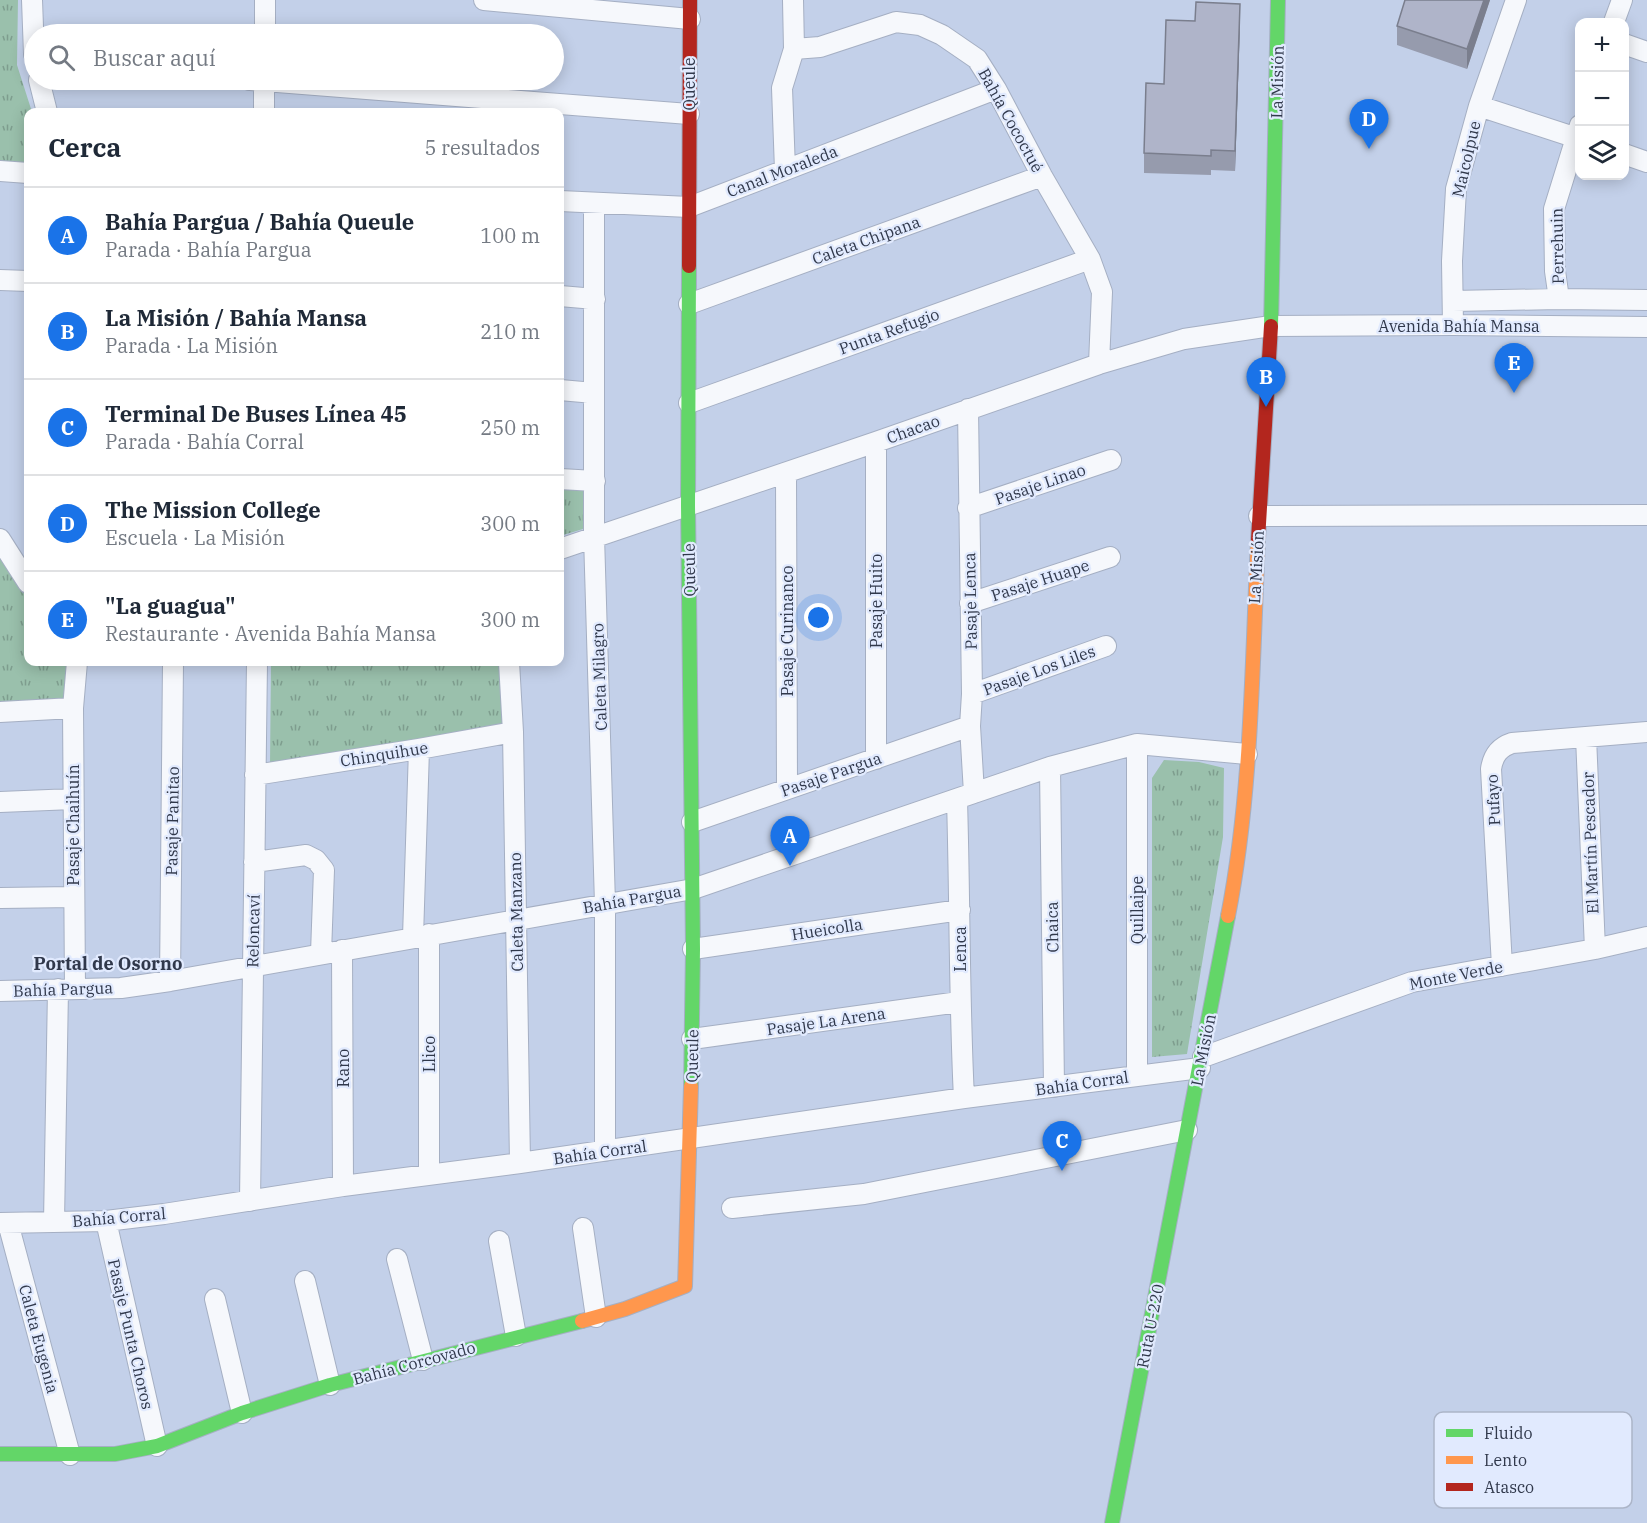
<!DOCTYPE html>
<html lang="es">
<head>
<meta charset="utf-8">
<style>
	body { margin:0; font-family:"IBM Plex Serif",serif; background:#f6f6f7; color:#1f2937 }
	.controls { position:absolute; right:18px; top:18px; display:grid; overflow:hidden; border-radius:12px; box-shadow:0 3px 15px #0003 }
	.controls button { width:54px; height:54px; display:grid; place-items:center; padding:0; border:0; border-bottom:2px solid #e0e1e3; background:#fff; color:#1f2937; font:30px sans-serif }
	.you { position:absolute; left:819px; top:618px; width:21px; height:21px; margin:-15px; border:4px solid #fff; border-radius:50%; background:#1a73e8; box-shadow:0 0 0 9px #1a73e833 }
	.badge { display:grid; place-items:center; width:39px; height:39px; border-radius:50%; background:#1a73e8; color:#fff; font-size:20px; font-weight:700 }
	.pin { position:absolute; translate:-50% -50px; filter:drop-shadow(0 2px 3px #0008) }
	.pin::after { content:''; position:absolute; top:32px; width:21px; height:18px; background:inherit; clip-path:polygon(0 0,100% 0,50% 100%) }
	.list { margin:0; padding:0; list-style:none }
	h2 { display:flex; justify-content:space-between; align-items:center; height:78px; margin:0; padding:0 24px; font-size:26px }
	h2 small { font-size:20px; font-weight:400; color:#747a83 }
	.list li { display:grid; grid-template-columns:39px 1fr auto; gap:18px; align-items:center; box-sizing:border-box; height:96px; padding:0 24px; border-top:2px solid #e0e1e3 }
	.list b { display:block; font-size:22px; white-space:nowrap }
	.list p { margin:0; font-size:20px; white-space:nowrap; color:#747a83 }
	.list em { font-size:20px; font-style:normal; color:#747a83 }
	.icon { flex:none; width:33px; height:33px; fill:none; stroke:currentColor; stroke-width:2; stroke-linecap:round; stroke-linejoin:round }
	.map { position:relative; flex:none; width:1647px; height:1523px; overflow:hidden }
	.search { position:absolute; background:#fff; box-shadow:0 3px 15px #0003; left:24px; top:24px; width:540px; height:66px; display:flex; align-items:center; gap:15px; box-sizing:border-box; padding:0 21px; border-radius:33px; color:#747a83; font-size:22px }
	.panel { position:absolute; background:#fff; box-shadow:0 3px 15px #0003; left:24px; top:108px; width:540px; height:558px; border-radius:12px }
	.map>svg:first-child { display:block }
	.grass { fill:url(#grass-tufts) }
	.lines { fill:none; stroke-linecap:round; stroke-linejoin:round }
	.street-casing { stroke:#a5afc3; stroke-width:22 }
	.fast-casing { stroke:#a5afc3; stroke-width:16 }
	.slow-casing { stroke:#a5afc3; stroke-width:16 }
	.jam-casing { stroke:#a5afc3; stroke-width:16 }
	.street { stroke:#f6f8fc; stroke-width:20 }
	.fast { stroke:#63d668; stroke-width:14 }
	.slow { stroke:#ff974d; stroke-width:14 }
	.jam { stroke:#b3261e; stroke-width:14 }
	.wall { fill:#969bad }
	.shaded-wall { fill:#7a7e8d }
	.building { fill:#afb4c9; stroke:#7a7e8d; stroke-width:1.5 }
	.labels { text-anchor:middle; stroke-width:4.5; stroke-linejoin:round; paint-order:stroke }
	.street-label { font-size:16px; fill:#30384b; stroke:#e1eafe }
	.neighbourhood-label { font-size:18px; font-weight:bold; fill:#30384b; stroke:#e1eafe }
	.key { fill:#e1eafe; stroke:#acb5c8; stroke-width:1.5 }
	.key-label { font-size:16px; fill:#30384b }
</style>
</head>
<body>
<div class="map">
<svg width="1647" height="1523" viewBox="0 0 1647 1523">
	<defs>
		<pattern id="grass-tufts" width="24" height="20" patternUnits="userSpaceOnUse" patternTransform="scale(1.5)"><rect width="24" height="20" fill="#9ac0ac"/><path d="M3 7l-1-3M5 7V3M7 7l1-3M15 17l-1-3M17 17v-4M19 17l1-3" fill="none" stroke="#7e9d8e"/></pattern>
	</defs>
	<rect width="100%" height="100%" fill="#c3d0e9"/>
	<path class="grass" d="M0 0H18L17 65 32 112H28V164L0 161Z
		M560 488 584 490 583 529 560 536Z
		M0 555 28 599V662H69L63 700 0 701Z
		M271 662H501L504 725 270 765Z
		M1164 760 1199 762 1224 768 1223 837 1187 1054 1152 1057V778Z"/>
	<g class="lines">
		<defs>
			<path id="street" d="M32 0 34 54
				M484 0 690 19
				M1614 22 1622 0
				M265 34V0
				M1624 44 1647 52
				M794 49 820 47 896 22 920 25 942 35 977 59 996 89 1042 176 1090 259 1102 292 1099 364
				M39 80 47 112
				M250 80 689 114
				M1479 106 1580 139
				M264 112V80
				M1624 154 1647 162
				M785 170 782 88 794 49 793 0
				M0 171 28 173
				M560 201 689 207 996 89
				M594 203V536L605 904V1151
				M0 280 28 281
				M560 296 595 299
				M1559 299 1555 271 1554 209 1580 125
				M1453 301 1559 299 1647 300
				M689 304 1042 176
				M1453 325 1452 261 1456 189 1479 106 1516 0
				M560 390 594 393
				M689 403 1090 259
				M968 409 972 694 970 726 974 793
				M876 442V759
				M786 473 787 789
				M560 479 595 481
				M968 508 1111 460
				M1259 516 1647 515
				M0 539 28 583
				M560 549 876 442 1099 364 1184 339 1271 326 1453 325 1647 327
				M970 603 1110 557
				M509 662 513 732 520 1163
				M972 694 1106 646
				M0 712 73 708
				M1586 737 1595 949
				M1137 744V1075
				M1050 767 1054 1087
				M255 775 419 749 513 732
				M957 800C960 900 959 999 964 1098
				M0 802 73 799
				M692 822 970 726
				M254 862 306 855 316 860 324 870 321 953
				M0 898 74 897
				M413 937 419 749
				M693 949 960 910
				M342 950 343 1186
				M1502 966 1491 769C1493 755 1500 747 1512 743L1647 732
				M170 981 173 662
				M75 989 73 708 77 662
				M0 991 121 988 170 981 693 889 1050 767 1137 744 1247 754
				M692 1039 959 1002
				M1203 1057 1412 982 1595 949 1647 937
				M429 1174V934
				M250 1201 257 662
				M732 1208 864 1194 1187 1130
				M106 1221 157 1446
				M54 1222 58 989
				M0 1223 106 1221 164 1214 343 1186 520 1163 964 1098 1200 1068
				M8 1223 70 1455
				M583 1228 596 1317
				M499 1241 516 1336
				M397 1259 423 1360
				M305 1281 330 1385
				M215 1299 242 1413"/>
			<path id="fast" d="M689 266 688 505 693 949 691 1086
				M1271 326 1278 0
				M0 1454H115L157 1446 242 1413 330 1385 582 1321
				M1112 1523 1228 916"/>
			<path id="slow" d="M1228 916C1252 793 1252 665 1258 540
				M582 1321 625 1309 685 1286 691 1086"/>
			<path id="jam" d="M689 266 690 0
				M1258 540 1271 326"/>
		</defs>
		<use href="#street" class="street-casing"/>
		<use href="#fast" class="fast-casing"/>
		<use href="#slow" class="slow-casing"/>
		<use href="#jam" class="jam-casing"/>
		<use href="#street" class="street"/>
		<use href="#fast" class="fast"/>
		<use href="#slow" class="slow"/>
		<use href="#jam" class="jam"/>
	</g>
	<path class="wall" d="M1405 0H1490L1467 69 1397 45V26Z
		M1195 21 1240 24 1235 171 1211 170V175L1144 173V153L1164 84Z"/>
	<path class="shaded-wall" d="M1484 0H1490L1467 69V49Z
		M1240 4V24L1235 171V151Z"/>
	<path class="building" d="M1405 0H1484L1467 49 1397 26Z
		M1196 2 1240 4 1235 151 1211 150V156L1144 153 1146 83 1164 84 1166 20 1195 21Z"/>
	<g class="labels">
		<g class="street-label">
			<text transform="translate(1277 82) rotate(-89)" y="6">La Misión</text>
			<text transform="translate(689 84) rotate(-90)" y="6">Queule</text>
			<text transform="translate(1011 120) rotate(61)" y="6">Bahía Cococtué</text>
			<text transform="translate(1466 159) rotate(-77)" y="6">Maicolpue</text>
			<text transform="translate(782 171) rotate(-21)" y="6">Canal Moraleda</text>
			<text transform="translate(866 240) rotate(-20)" y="6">Caleta Chipana</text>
			<text transform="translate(1557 246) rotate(-91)" y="6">Perrehuin</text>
			<text x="1459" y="332">Avenida Bahía Mansa</text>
			<text transform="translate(889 331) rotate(-20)" y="6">Punta Refugio</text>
			<text transform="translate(913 429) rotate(-20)" y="6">Chacao</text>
			<text transform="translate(1040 484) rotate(-19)" y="6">Pasaje Linao</text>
			<text transform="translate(1256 567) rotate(-87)" y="6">La Misión</text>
			<text transform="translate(689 570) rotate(-91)" y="6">Queule</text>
			<text transform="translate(1040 580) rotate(-18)" y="6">Pasaje Huape</text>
			<text transform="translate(876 601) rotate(-90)" y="6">Pasaje Huito</text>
			<text transform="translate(970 601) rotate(-91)" y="6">Pasaje Lenca</text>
			<text transform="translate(787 631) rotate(-90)" y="6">Pasaje Curinanco</text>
			<text transform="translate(1039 670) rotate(-20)" y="6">Pasaje Los Liles</text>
			<text transform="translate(599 677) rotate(-92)" y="6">Caleta Milagro</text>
			<text transform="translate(384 754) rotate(-9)" y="6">Chinquihue</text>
			<text transform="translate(831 774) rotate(-19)" y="6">Pasaje Pargua</text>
			<text transform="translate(1493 800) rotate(-93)" y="6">Pufayo</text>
			<text transform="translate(172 821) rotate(-89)" y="6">Pasaje Panitao</text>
			<text transform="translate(73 825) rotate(-90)" y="6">Pasaje Chaihuín</text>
			<text transform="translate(1590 843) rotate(-92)" y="6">El Martín Pescador</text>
			<text transform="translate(632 899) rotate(-10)" y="6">Bahía Pargua</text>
			<text transform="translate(1137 910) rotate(-90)" y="6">Quillaipe</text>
			<text transform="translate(516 912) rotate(-91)" y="6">Caleta Manzano</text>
			<text transform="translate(1052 927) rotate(-91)" y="6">Chaica</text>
			<text transform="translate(827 929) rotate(-9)" y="6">Hueicolla</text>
			<text transform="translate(253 931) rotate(-89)" y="6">Reloncaví</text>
			<text transform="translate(960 949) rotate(-90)" y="6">Lenca</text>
			<text transform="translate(1456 975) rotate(-11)" y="6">Monte Verde</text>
			<text transform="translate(63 989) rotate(-2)" y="6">Bahía Pargua</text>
			<text transform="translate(826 1021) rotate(-8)" y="6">Pasaje La Arena</text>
			<text transform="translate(1203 1050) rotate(-79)" y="6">La Misión</text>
			<text transform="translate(429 1054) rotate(-90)" y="6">Llico</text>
			<text transform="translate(692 1056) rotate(-89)" y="6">Queule</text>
			<text transform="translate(343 1068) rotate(-90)" y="6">Rano</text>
			<text transform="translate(1082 1083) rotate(-8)" y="6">Bahía Corral</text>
			<text transform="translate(600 1152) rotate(-8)" y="6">Bahía Corral</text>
			<text transform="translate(119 1217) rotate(-5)" y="6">Bahía Corral</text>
			<text transform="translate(1150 1326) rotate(-79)" y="6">Ruta U-220</text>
			<text transform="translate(131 1334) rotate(77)" y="6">Pasaje Punta Choros</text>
			<text transform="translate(39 1339) rotate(75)" y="6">Caleta Eugenia</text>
			<text transform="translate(414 1363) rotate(-15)" y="6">Bahía Corcovado</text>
		</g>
		<g class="neighbourhood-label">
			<text x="108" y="970">Portal de Osorno</text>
		</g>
	</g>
	<rect x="1434" y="1412" width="198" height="96" rx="9" class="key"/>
	<rect x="1446" y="1429" width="27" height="8" fill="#63d668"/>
	<rect x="1446" y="1456" width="27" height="8" fill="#ff974d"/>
	<rect x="1446" y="1483" width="27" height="8" fill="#b3261e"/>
	<g class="key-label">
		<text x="1484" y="1439">Fluido</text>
		<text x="1484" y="1466">Lento</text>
		<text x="1484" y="1493">Atasco</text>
	</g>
</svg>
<div class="controls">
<button>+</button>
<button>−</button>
<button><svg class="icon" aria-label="layers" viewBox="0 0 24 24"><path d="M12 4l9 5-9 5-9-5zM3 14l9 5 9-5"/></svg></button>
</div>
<div class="you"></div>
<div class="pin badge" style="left:790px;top:866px">A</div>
<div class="pin badge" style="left:1266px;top:407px">B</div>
<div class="pin badge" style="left:1062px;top:1171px">C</div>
<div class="pin badge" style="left:1369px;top:149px">D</div>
<div class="pin badge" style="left:1514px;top:393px">E</div>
<div class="search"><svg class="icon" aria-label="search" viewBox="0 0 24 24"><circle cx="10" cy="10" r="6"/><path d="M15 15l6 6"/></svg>Buscar aquí</div>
<section class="panel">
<h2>Cerca<small>5 resultados</small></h2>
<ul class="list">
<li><span class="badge">A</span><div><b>Bahía Pargua / Bahía Queule</b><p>Parada · Bahía Pargua</p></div><em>100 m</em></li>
<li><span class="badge">B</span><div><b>La Misión / Bahía Mansa</b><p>Parada · La Misión</p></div><em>210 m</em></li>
<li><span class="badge">C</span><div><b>Terminal De Buses Línea 45</b><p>Parada · Bahía Corral</p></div><em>250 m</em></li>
<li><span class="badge">D</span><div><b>The Mission College</b><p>Escuela · La Misión</p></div><em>300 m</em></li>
<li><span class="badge">E</span><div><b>&quot;La guagua&quot;</b><p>Restaurante · Avenida Bahía Mansa</p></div><em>300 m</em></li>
</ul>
</section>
</div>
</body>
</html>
